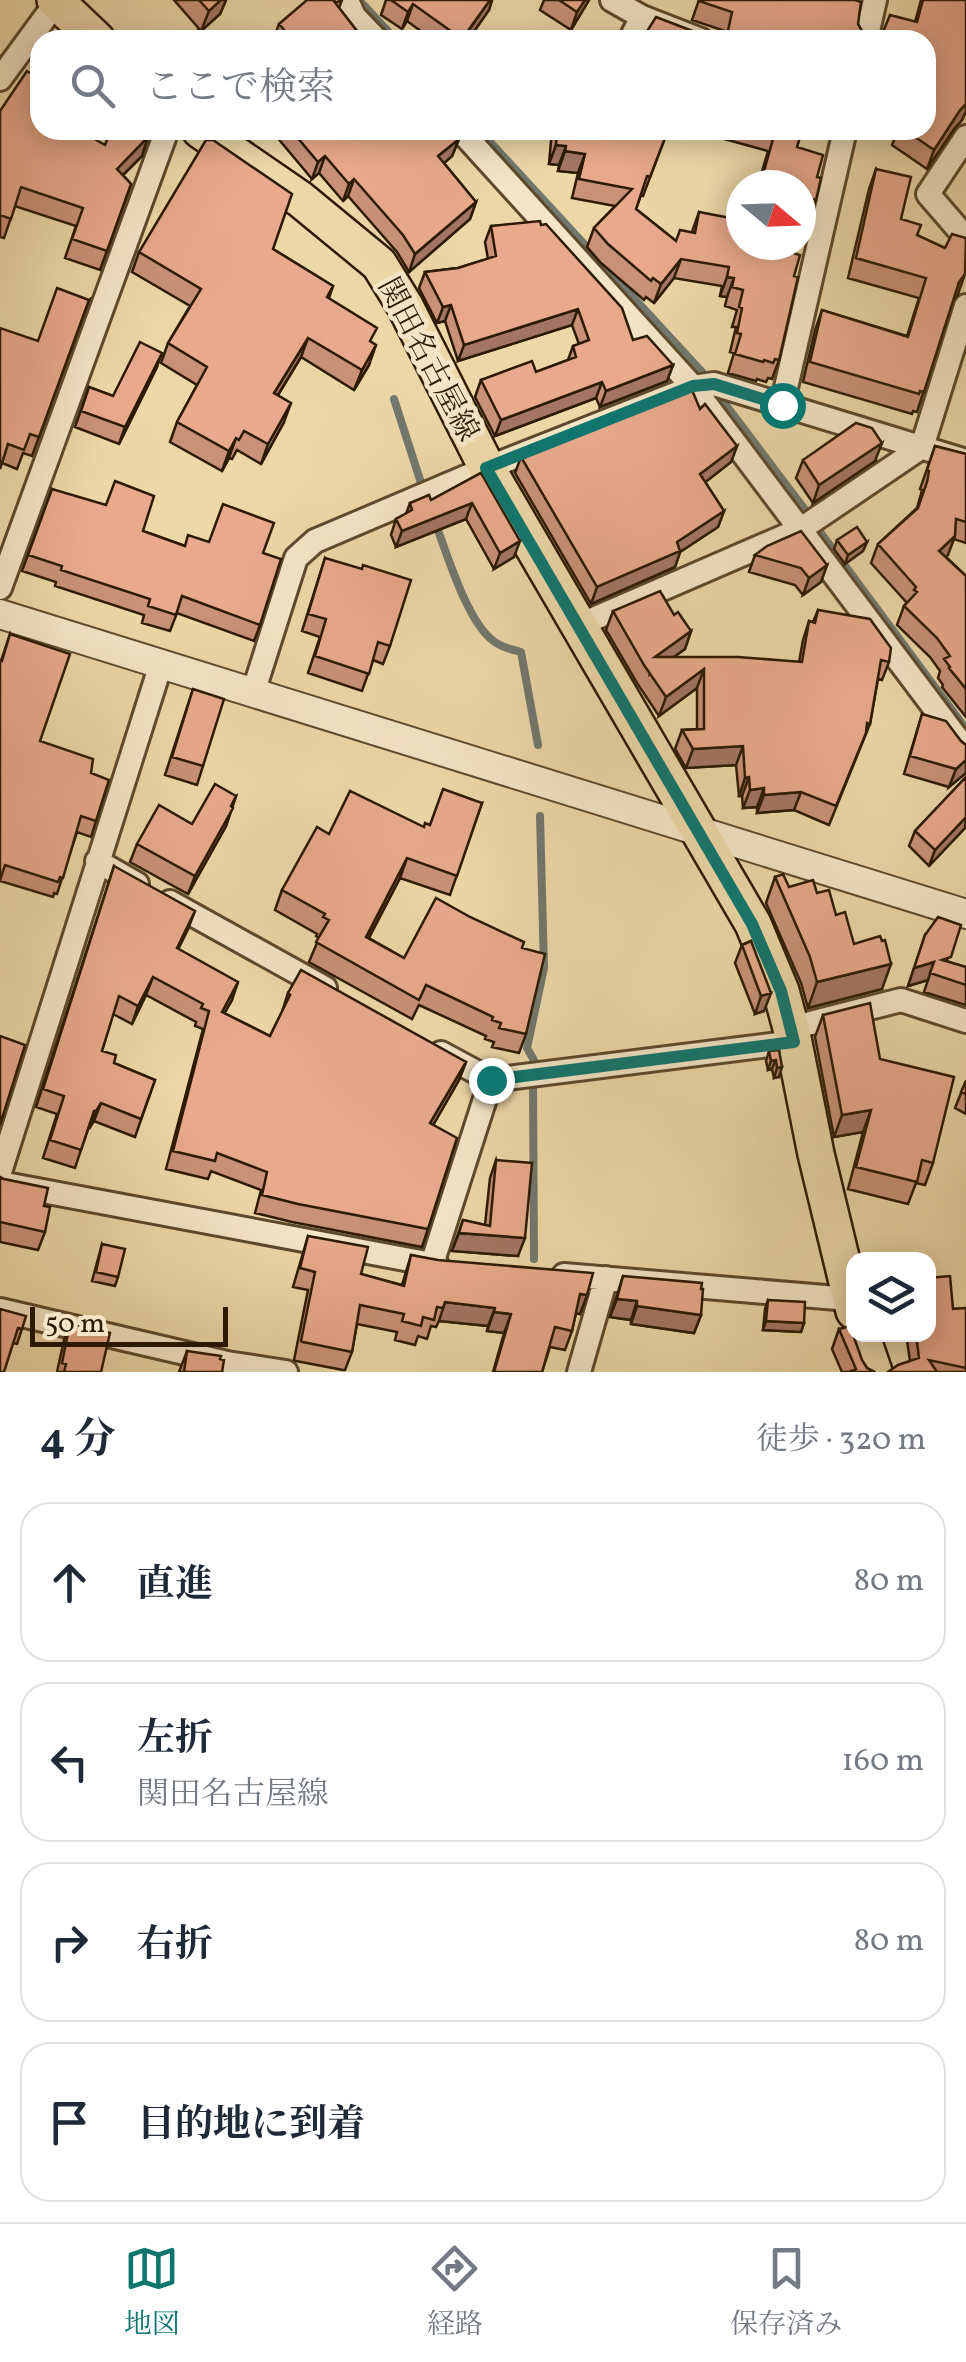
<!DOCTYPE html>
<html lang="ja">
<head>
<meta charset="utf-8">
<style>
	body { margin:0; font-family:Vollkorn,"Noto Serif JP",serif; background:#f6f6f7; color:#1f2937 }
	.controls { position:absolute; right:30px; bottom:30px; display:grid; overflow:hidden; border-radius:20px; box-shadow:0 5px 25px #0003 }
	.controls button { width:90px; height:90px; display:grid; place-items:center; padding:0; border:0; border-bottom:2px solid #e0e1e3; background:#fff; color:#1f2937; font:50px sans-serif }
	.compass { position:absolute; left:726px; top:170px; width:90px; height:90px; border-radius:50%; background:#fff; box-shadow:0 5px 25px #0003; rotate:109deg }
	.scale { position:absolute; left:30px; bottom:25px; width:198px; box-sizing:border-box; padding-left:10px; border:5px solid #2c1a03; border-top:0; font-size:28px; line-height:35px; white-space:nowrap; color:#2c1a03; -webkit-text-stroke:8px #f3e5c6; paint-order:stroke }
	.stop { position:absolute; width:30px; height:30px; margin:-22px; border:8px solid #0f766e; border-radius:50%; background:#fff }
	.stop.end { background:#0f766e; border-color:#fff; box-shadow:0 2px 10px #0008 }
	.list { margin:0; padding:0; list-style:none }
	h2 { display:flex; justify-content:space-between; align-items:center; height:130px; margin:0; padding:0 40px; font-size:42px }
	h2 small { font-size:32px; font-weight:400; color:#747a83 }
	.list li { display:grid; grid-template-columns:65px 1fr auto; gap:30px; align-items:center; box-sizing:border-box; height:160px; margin:0 20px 20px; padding:0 20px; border:2px solid #e0e1e3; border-radius:30px }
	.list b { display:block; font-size:38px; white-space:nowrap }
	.list p { margin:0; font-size:32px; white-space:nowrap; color:#747a83 }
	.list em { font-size:32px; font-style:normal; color:#747a83 }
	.icon { flex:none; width:55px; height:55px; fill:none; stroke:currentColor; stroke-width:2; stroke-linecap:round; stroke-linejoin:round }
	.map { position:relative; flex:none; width:966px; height:1372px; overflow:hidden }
	.search { position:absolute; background:#fff; box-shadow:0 5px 25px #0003; left:30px; right:30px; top:30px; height:110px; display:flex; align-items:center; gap:25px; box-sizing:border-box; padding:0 35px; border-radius:30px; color:#747a83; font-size:38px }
	.sheet { height:850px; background:#fff }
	nav { display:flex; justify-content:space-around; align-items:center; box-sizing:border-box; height:140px; border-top:2px solid #e0e1e3; background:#fff; font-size:28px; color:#747a83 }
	nav a { display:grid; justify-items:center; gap:5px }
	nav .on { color:#0f766e }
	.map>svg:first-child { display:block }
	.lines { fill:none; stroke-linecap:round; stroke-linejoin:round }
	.stream { stroke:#72786e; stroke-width:8 }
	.minor-casing { stroke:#5c492c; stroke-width:28 }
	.tertiary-casing { stroke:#5c492c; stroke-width:32 }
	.primary-casing { stroke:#2c1a03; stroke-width:40 }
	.minor { stroke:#f3e5c6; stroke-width:22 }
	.tertiary { stroke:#f3e5c6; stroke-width:28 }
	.primary { stroke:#ecd7a7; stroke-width:35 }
	.wall { fill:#c89178; stroke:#2c1a03; stroke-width:2.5 }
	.shaded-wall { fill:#a27662; stroke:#2c1a03; stroke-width:2.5 }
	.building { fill:#e8a98c; stroke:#2c1a03; stroke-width:2.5 }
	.route { stroke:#0f766e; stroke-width:12 }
	.labels { text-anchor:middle; stroke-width:9; stroke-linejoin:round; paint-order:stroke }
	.street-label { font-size:30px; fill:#2c1a03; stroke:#f3e5c6 }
</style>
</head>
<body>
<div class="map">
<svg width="966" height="1372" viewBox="0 0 966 1372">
	<rect width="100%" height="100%" fill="#ecd7a7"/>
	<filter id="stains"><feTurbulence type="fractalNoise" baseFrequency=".002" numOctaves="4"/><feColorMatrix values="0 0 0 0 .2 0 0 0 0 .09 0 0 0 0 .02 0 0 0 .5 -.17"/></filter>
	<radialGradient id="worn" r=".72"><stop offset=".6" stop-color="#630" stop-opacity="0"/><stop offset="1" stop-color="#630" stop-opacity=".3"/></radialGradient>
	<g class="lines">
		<path class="stream" d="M359 0 396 40
			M479 130 703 373
			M716 392 809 515
			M394 399 422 486
			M436 525C448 556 469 629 498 644 505 648 514 650 521 652L538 745
			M817 528 966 729
			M535 1062 527 1048 544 968 540 816
			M533 1083 534 1259"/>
		<defs>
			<path id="minor" d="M347 0 354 16 377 40
				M612 0 642 17 701 40
				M630 40 642 17
				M866 40 875 0
				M0 79 58 0
				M460 130 693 387 966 750
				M966 137 928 194 966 238
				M782 405 845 130
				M0 588 167 130
				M577 626 801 529 922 447 966 306
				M253 693 296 558 315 541 487 468 693 387 714 384 966 461
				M97 861 137 884
				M170 902 325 988
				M791 1028 901 1000 966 1021
				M441 1053 491 1080 794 1042
				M0 1172 161 664
				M0 1183 437 1265
				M432 1264 491 1080
				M564 1275 849 1299
				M0 1310 227 1363 286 1372
				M579 1372 606 1278"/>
			<path id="tertiary" d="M0 614 966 914"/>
			<path id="primary" d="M55 0 97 40
				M200 130 300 199 379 264 405 306 487 468 753 924 781 991 791 1028 816 1154 854 1311
				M861 1334 874 1372"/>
		</defs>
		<use href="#minor" class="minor-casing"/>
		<use href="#tertiary" class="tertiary-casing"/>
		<use href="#primary" class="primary-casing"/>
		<use href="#minor" class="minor"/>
		<use href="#tertiary" class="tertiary"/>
		<use href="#primary" class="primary"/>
	</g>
	<path class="wall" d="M174 0H226L220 14 201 31Z
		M342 0 339 8 364 40H273L279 24Z
		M386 0H492L489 10 468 40H433L407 21 402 29 381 15Z
		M544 0H589L571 30 540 10Z
		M699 0H855L858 24 862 31 869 35H876L915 22 921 0H966V111L962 120 954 129 927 169 892 145 898 130H926V40H723L725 31 692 20Z
		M0 111 40 130 105 145 142 156 123 175 131 184 100 270 65 258 76 226 15 206 4 238 0 237Z
		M271 130H452L459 139 452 156 444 163 476 202 470 219 409 272 397 252 348 196 343 201 319 173 312 179Z
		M552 130H576L587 138 596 137 598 130H668L643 196 641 195 636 209 676 241 692 232 699 212 786 251 794 276 779 360 772 379 768 378 766 382 757 379 756 381 728 373 734 353 730 352 736 327H732L737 310 725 306 727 297 720 296 722 286 674 278 654 303 646 297 644 300 601 263 587 247 594 228 615 206 572 198 578 173 558 171 559 165 549 164Z
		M703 130H802L797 147 817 177 816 200 809 219 801 217V185H758L768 151 702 133Z
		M876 169 901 219 918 235 958 294 953 299 917 412 913 411 912 414 803 382 815 330 822 310 907 336 919 298 848 278 869 189Z
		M541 225 633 340 673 365 667 381 600 407 596 398 495 436 475 397 481 380 536 372 568 360 573 346 579 344 572 325 458 361 445 321 437 323 419 288 425 272 458 268 488 259 485 242 491 226Z
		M273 249 333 286 329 298 372 343 369 365 354 390 301 357 278 395 284 422 261 464 237 450 232 459 229 458 222 471 170 442 177 422 197 385 161 363 168 343 190 306 132 272 139 252Z
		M89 300 32 456 23 453 17 469 2 463 38 341Z
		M156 369 119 444 75 427 89 387 113 396Z
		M700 409 737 446 731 462 705 482 724 511 718 527 680 552 675 567 591 604 515 473 521 457Z
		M935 446 966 454V543L954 539 946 557 966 576V717L942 687 943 685 938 678 940 671 930 657 897 625 904 606 907 603 871 563 878 544 917 508 922 490 920 489Z
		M803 460 875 461 813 503 796 478Z
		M481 473 514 557 494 569 466 519 396 547 391 535 396 519 406 514 410 503 431 500Z
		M52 489 143 531 185 546 263 553 260 625 254 641 177 613 170 631 142 623 144 615 55 586 56 582 22 571Z
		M837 540 867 542 863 551 845 564 834 549Z
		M755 555 827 565 821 582 803 595 795 585 749 572Z
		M325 558 390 646 383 664 373 660 362 691 308 673 320 637 302 631Z
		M818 610 889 662 882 680 878 679 870 724 829 825 794 810 757 813V807L743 808 742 796H739L736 765 686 768 675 749 682 730 697 729V688L659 716 637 683 606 630 613 611 674 615 691 631 685 649 674 657 799 662 803 640 809 621 813 622Z
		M10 634 40 741 91 773 96 821 91 837 77 832 57 894 54 893 53 897 0 881 1 661Z
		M193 689 203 766 197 785 165 775Z
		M922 714 966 745V773L949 787 904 774Z
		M966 777 965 828 929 866 909 846 915 831Z
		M236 796 226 826 188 894 130 862 137 844 192 824Z
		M482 803 450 895 400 878 369 938 404 958 522 948 526 1034 519 1053 492 1047 494 1042 485 1039 486 1036 419 1005 412 1019 309 962 319 938 316 936 317 934 275 910 282 890 329 834 424 827Z
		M114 866 188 929 178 949 232 1000 224 1013 270 1036 282 1012 288 993 466 1062 459 1080 433 1125 428 1229 422 1247 292 1222 255 1213 261 1190 211 1171 208 1179 166 1169 203 1029 195 1026 196 1022 146 995 132 1024 113 1014 102 1051 114 1063 155 1080 135 1137 94 1121 88 1129 75 1168 43 1158 57 1114 36 1107Z
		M775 877 789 887 817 893 836 915 882 989 808 1008 801 983 766 903Z
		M925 935 949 962 966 967V1005L924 992 928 980 908 986Z
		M751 941 764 1011 755 1014 735 963 742 945Z
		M823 1015 880 1059 933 1163 925 1185 916 1183 908 1204 848 1189 863 1132 834 1137 815 1037Z
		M779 1050V1077L774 1078 772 1069 768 1070 766 1061 769 1051Z
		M966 1081V1114L955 1108Z
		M496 1160 518 1256 452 1251 463 1220 485 1225 490 1178Z
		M0 1177 44 1206 45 1232 38 1250 0 1242Z
		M308 1236 361 1274 402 1285 411 1255 587 1295 580 1314 576 1313 572 1331 565 1350 550 1347 542 1372H493L504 1333 487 1331 488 1326 439 1321 436 1327 431 1326 427 1339 418 1336 415 1345 395 1340 397 1332 357 1324 352 1352 345 1370H343L296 1361 294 1360 308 1290 293 1287Z
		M102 1244 118 1277 115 1286 92 1281Z
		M623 1276 701 1315 694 1333 631 1324V1320L610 1317Z
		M768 1300 804 1323 801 1332 763 1330 765 1309Z
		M966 1308V1372H888L910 1361 906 1334H928L953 1309Z
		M0 1309 22 1329 17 1344 13 1343Z
		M70 1323 101 1372H57L64 1340Z
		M839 1329 867 1368 875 1372H842L832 1349Z
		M187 1351 222 1372H179Z"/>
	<path class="shaded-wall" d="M219 0H226L220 14 201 31 209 11Z
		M490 0H492L489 10 468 40H462Z
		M585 0H589L571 30 577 12Z
		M413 4 407 21 402 29 408 12Z
		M966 104V111L962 120 954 129 927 169 934 150 960 110Z
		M148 137 142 156 110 188 117 169Z
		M459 139 452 156 432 174 438 156Z
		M556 145 566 146 559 165 549 164Z
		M565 151 585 154 578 173 558 171Z
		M325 156 319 173 312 179 318 162Z
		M354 179 348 196 343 201 349 184Z
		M476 202 470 219 409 272 415 254Z
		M681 259 674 278 654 303 661 284Z
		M965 274 958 294 952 302 959 282Z
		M727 277 734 278 727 297 720 296Z
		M451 305 445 321 437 323 443 307Z
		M578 309 572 325 458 361 464 345Z
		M308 338 301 357 267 413 274 393Z
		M376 345 369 365 354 390 362 370Z
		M162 353 156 369 119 444 125 427Z
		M673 365 667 381 600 407 606 391Z
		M602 382 596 398 495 436 501 420Z
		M291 403 284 422 261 464 268 444Z
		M236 438 229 458 222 471 229 451Z
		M882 443 875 461 813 503 819 485Z
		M737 446 731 462 694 491 700 474Z
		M472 503 466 519 396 547 402 531Z
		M724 511 718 527 680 552 675 567 591 604 597 587 677 542Z
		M955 536 948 555 932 569 939 551Z
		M520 541 514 557 494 569 500 553Z
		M867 542 863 551 845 564 848 555Z
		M827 565 821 582 803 595 809 578Z
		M691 631 685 649 650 674 655 657Z
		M704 669 697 688 659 716 666 697Z
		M743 746 736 765 686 768 693 749Z
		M966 760V773L949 787 956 769Z
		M749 777 742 796H739L745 778Z
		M764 788 757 807 743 808 750 790Z
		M801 792 794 810 757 813 764 795Z
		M236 796 226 826 188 894 195 876Z
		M966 817 965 828 929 866 935 850Z
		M407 858 400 878 359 956 366 937Z
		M195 911 188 929 170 966 177 948Z
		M934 962 928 980 908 986 914 968Z
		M891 964 882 989 808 1008 817 982Z
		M153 977 146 995 132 1024 138 1006Z
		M238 982 232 1000 215 1030 222 1012Z
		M771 993 764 1011 755 1014 761 996Z
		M776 1060 772 1069 768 1070 771 1061Z
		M466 1062 459 1080 424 1141 430 1123Z
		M782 1067 779 1077 774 1078 777 1068Z
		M101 1103 94 1121 89 1129 96 1111Z
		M871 1110 863 1132 834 1137 842 1115Z
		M459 1233 525 1238 518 1256 452 1251Z
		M580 1294 587 1295 580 1314 573 1313Z
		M617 1299 637 1301 631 1320 610 1317Z
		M445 1302 495 1308 488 1326 439 1321Z
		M637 1306 701 1315 694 1333 631 1324Z
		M494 1312 511 1314 504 1333 487 1331Z
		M766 1321 804 1323 801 1332 763 1330Z"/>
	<path class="building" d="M199 0H221L209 11Z
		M307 0H333L364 40H293L279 24Z
		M391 0H490L462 39 413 4 408 12Z
		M559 0H585L577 12Z
		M700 0H855L861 2 858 24 862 31 869 35H876L883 32 890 15 917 22 923 0H966V104L960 110 934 150 905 130H926V40H726L732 12 699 1Z
		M656 17 703 35 701 40H633L635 36 646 33Z
		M198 30 207 40H188Z
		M27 71 40 79V130H79L105 145 111 130H151L148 137 117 169 131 184 107 251 72 239 83 208 21 187 11 219 0 215V111Z
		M291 130H452L459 139 438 156 476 202 415 254 403 235 354 179 349 184 325 156 318 162Z
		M557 130H576L587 138 596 137 602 130H668L650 177 647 176 636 209 676 241 680 230 695 233 699 212 741 220V245H788L786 251 800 255 794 276 798 277 779 360 775 359 773 363 764 360 763 362 735 354 741 334 737 333 742 308 739 307 743 290 732 287 734 278 727 277 729 267 681 259 661 284 653 278 651 281 608 244 594 228 632 189 579 179 585 154 565 151 566 146 556 145Z
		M769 130H802L797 147 823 155 817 177 821 178 816 200 806 197 804 205 801 204V185H760L775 132Z
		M206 140H213L292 194 273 249 333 286 327 297 377 328 370 341 376 345 362 370 308 338 274 393 291 403 268 444 244 431 239 440 236 438 229 451 177 422 207 367 168 343 201 289 139 252Z
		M876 169 911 177 901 219 921 225 917 235 945 248 952 234 966 238 965 274 959 282 924 392 920 391 919 394 810 362 822 310 908 337 926 278 856 258Z
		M540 221 541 225 546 224 622 308 633 340 647 336 673 365 606 391 602 382 501 420 481 380 532 361 536 372 576 357 573 346 589 340 578 309 464 345 451 305 443 307 425 272 458 268 496 256 491 226Z
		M57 288 89 300 39 437 30 434 24 450 8 444 0 469V328L38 341Z
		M140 342 162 353 125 427 81 411 89 387 113 396Z
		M692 390 700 409 705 404 737 446 700 474 724 511 677 542 680 551 597 587 521 457Z
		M856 423 872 428 882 443 819 485 803 460Z
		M935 446 966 454V522L956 519 955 536 939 551 966 576V689L949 668 950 667 944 659 950 656 937 638 904 606 917 592 914 590 916 587 878 544 918 508 927 482 929 471 927 470Z
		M481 473 520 541 500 553 472 503 402 531 396 519 412 510 410 503 429 495 431 500Z
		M115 481 154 496 143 531 185 546 188 535 209 542 223 504 274 523 263 553 281 559 260 625 182 596 176 615 148 606 150 599 61 570 62 566 28 555 52 489 106 505Z
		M857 527 867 542 848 555 837 540Z
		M801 531 827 565 809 578 801 568 755 555 767 546Z
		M325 558 362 569 363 565 411 580 390 646 378 642 369 674 315 656 326 619 308 614Z
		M660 591 674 615 678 612 691 631 655 657H738L802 662 809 621 815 623 818 610 870 619 891 648 889 662 881 660 870 724 867 723 866 733 836 806 801 792 764 795V788L750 790 749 777 745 778 743 746 693 749 682 730 704 729V669L666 697 644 665 613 611Z
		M10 634 70 654 40 741 93 759 91 773 109 780 96 821 81 816 63 878 60 877 58 882 5 865 0 880V660L2 661Z
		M193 689 224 699 203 766 172 757Z
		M922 714 946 721 961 741 966 745V760L956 769 910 756Z
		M966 777V817L935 850 915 831Z
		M215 784 236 796 231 806 233 808 195 876 137 844 159 805 192 824Z
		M443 789 482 803 457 876 407 858 366 937 404 958 436 898 470 917 524 942 522 948 545 954 526 1034 499 1028 501 1023 492 1020 493 1017 426 985 419 1000 316 942 329 920 323 917 325 914 282 890 317 827 329 834 350 791 424 827 425 823 430 825Z
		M114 866 195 911 177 948 238 982 222 1012 270 1036 290 995 288 993 301 970 466 1062 430 1123 457 1138 428 1229 298 1204 262 1195 267 1172 217 1153 215 1161 173 1151 209 1011 201 1008 203 1004 153 977 138 1006 119 996 102 1051 116 1055 114 1063 155 1080 141 1119 101 1103 96 1111H94L81 1150 50 1140 64 1096 43 1089Z
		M783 874 789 887 813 880 817 893 829 890 836 915 845 912 854 944 880 936 882 941 885 940 891 964 817 982 810 957 775 877Z
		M938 917 961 925 951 957 942 960 966 967V985L930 973 934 962 914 968 925 935Z
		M751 941 771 993 761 996 742 945Z
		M870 1003 880 1059 954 1077 933 1163 922 1160 917 1182 856 1167 871 1110 842 1115 823 1015Z
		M0 1036 25 1045 0 1125Z
		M779 1050 782 1067 777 1068 776 1060 771 1061 769 1051Z
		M966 1081V1094L961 1092Z
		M496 1160 532 1163 525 1238 459 1233 463 1220 490 1226Z
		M0 1177 4 1179 48 1188 44 1206 50 1207 45 1232 0 1222Z
		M308 1236 368 1247 361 1274 404 1286 411 1255 438 1260 593 1273 587 1295 580 1294 572 1331 555 1327 542 1372H494L511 1314 494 1312 495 1308 445 1302 443 1308 437 1307 434 1320 423 1317 421 1326 402 1321 404 1314 360 1305 352 1352 303 1342 301 1341 315 1272 300 1268Z
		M102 1244 125 1249 118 1277 96 1272Z
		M623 1276 702 1283 701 1289H703L701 1315 637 1306V1301L617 1299Z
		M950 1276 953 1309 966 1308V1368L929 1360 937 1372H888L898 1365 919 1358 916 1334H928V1278Z
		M768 1300 805 1302 804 1323 766 1321Z
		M0 1309 26 1316 22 1329 18 1328 4 1372H0Z
		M70 1323 110 1333 101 1372H64L66 1364 62 1363Z
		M850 1326 862 1360 867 1368 875 1372H849L856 1369 839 1329Z
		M187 1351 221 1356 220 1359 224 1360 222 1372H184Z"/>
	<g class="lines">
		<path class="route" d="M491 1080 794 1042 781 991 752 924 486 468 693 386 714 384 782 405"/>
	</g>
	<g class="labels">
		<g class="street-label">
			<text transform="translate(429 359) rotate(62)" y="10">関田名古屋線</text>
		</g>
	</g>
	<rect width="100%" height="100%" filter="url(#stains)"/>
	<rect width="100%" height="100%" fill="url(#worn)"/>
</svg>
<div class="controls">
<button><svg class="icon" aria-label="layers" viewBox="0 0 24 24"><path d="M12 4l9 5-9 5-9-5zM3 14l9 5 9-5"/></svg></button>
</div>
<svg class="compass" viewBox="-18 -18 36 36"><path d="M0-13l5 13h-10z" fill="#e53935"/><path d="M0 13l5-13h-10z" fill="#747a83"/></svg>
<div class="scale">50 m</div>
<div class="stop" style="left:782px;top:405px"></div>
<div class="stop end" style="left:491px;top:1080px"></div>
<div class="search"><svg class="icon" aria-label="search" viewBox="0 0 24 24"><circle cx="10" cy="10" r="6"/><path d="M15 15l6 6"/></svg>ここで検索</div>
</div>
<section class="sheet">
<h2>4 分<small>徒歩 · 320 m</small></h2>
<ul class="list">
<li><svg class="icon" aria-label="ahead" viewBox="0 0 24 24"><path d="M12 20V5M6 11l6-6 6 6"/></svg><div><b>直進</b></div><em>80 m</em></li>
<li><svg class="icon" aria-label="left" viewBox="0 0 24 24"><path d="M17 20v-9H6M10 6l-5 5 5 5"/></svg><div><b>左折</b><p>関田名古屋線</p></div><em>160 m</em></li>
<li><svg class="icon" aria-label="right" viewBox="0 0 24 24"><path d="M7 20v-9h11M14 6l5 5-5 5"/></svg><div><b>右折</b></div><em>80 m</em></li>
<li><svg class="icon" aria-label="arrive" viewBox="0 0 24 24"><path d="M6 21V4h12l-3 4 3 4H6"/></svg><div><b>目的地に到着</b></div></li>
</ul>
</section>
<nav>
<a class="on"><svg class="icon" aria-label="map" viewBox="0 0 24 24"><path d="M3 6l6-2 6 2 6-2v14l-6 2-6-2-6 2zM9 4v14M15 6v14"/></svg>地図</a>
<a><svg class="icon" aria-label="directions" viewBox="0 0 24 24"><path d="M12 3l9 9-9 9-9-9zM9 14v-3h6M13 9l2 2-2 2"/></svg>経路</a>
<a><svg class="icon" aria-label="saved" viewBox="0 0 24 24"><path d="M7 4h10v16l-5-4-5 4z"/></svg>保存済み</a>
</nav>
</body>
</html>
